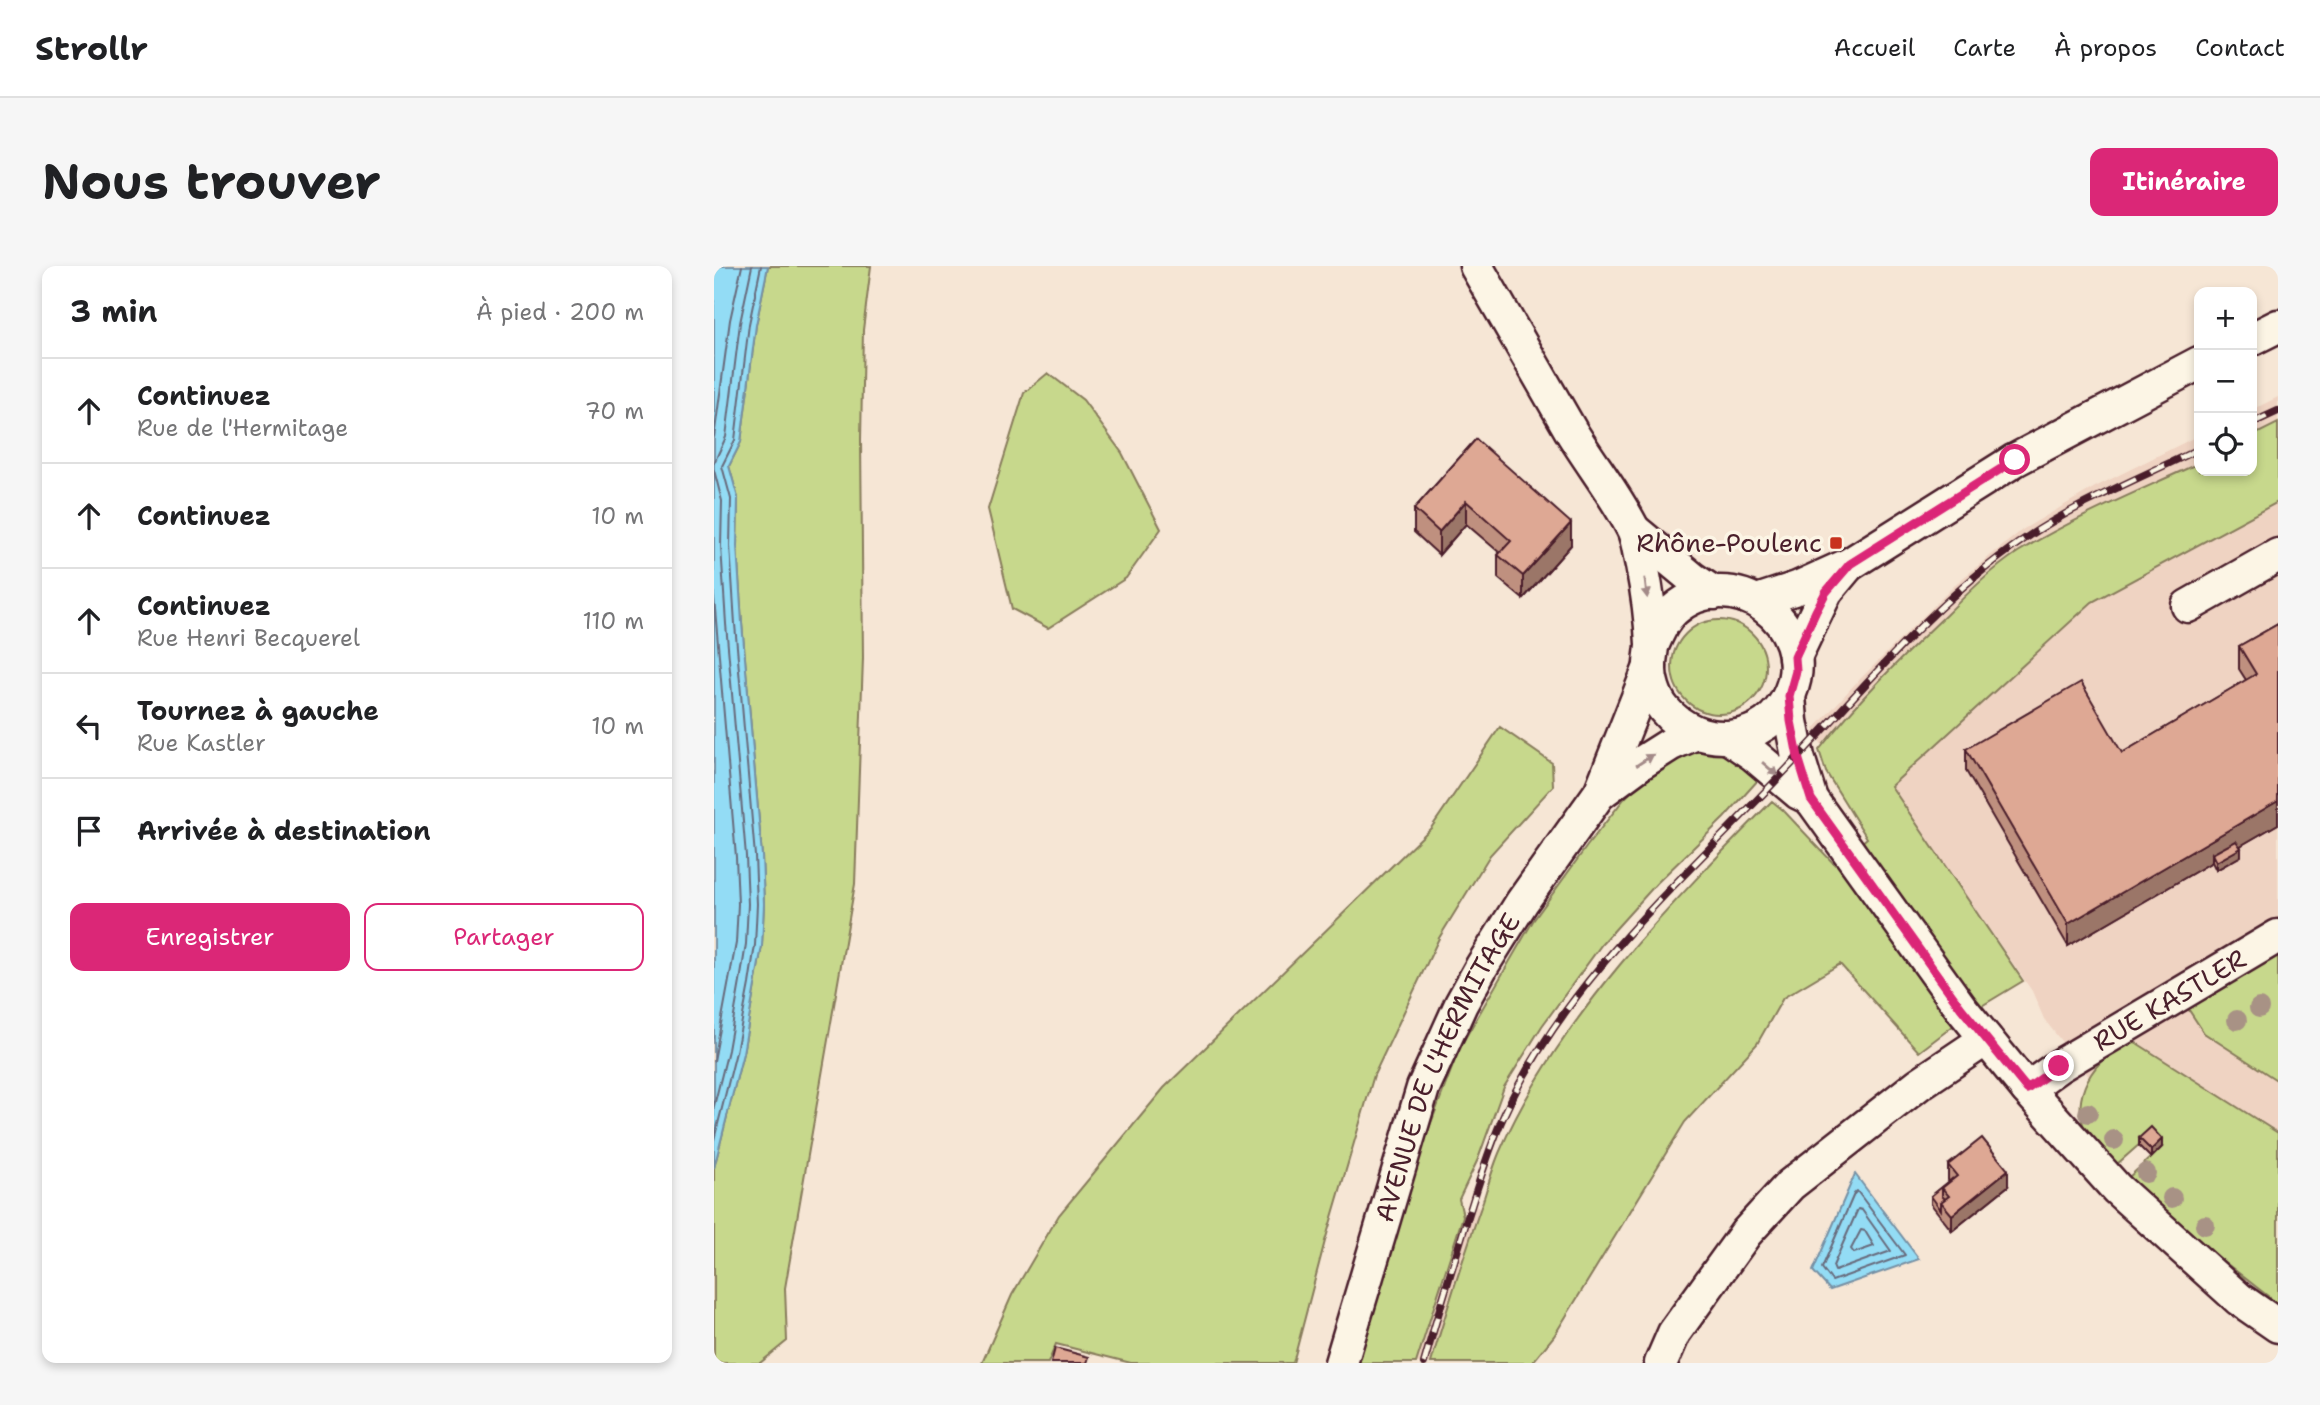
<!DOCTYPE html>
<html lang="fr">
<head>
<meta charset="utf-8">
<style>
	body { margin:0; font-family:"Shantell Sans",sans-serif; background:#f6f6f6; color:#202124 }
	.controls { position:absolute; right:21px; top:21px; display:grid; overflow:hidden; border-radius:14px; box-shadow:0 4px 10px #0003 }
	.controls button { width:63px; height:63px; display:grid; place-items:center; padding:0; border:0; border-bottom:2px solid #e0e0e0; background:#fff; color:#202124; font:35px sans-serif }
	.stop { position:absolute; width:21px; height:21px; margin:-16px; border:5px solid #db2777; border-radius:50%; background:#fff }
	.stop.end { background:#db2777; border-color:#fff; box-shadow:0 2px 7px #0008 }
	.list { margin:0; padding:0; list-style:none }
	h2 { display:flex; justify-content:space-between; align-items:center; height:91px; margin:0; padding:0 28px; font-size:30px }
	h2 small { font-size:23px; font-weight:400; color:#757577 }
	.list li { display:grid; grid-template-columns:46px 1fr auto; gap:21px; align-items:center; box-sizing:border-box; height:105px; padding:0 28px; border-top:2px solid #e0e0e0 }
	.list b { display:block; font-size:26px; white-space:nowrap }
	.list p { margin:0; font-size:23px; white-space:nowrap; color:#757577 }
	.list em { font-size:23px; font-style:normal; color:#757577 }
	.actions { display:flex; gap:14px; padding:21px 28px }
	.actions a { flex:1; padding:16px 0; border:2px solid #db2777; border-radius:14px; text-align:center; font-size:24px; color:#db2777 }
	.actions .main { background:#db2777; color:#fff }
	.icon { flex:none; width:38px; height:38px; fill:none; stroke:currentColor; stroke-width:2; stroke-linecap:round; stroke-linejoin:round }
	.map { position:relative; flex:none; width:1564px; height:1097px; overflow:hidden; border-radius:14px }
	header { display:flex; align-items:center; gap:42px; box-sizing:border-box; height:98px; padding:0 35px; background:#fff; border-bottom:2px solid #e0e0e0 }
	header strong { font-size:33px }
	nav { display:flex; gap:38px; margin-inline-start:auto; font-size:24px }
	.intro { display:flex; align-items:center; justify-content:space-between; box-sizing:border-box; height:168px; padding:0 42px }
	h1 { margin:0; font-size:49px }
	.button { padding:18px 32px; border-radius:14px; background:#db2777; color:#fff; font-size:24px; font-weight:700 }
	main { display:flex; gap:42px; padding:0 42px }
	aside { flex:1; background:#fff; border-radius:14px; box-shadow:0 4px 10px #0003 }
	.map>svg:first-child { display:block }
	.built { fill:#efd3c2 }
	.green { fill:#c7d88c; stroke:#887c5c; stroke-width:2 }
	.water { fill:#93dcf5; stroke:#7690a4; stroke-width:2 }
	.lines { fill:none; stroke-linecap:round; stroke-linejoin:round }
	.shore { stroke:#676b7c; stroke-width:2 }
	.minor-casing { stroke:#4a1f2b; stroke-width:37 }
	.minor { stroke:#fcf5e5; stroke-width:32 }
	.rail-casing { stroke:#4a1f2b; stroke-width:8 }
	.rail { stroke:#fcf5e5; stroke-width:5; stroke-dasharray:16; stroke-linecap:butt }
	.tree { fill:#a89285 }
	.wall { fill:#bf907f; stroke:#4a1f2b; stroke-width:2 }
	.shaded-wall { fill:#9b7668; stroke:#4a1f2b; stroke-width:2 }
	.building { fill:#dea894; stroke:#4a1f2b; stroke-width:2 }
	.oneway { fill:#a38a88 }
	.route { stroke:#db2777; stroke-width:9 }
	.poi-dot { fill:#c8321e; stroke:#fcf5e5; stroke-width:2.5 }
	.labels { text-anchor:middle; stroke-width:7; stroke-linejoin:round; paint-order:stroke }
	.poi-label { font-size:26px; fill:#4a1f2b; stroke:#fcf5e5; text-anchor:end }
	.street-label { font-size:26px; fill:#4a1f2b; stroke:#fcf5e5 }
</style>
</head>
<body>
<header>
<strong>Strollr</strong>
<nav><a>Accueil</a><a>Carte</a><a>À propos</a><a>Contact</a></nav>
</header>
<div class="intro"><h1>Nous trouver</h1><a class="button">Itinéraire</a></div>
<main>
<aside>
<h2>3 min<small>À pied · 200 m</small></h2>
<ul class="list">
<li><svg class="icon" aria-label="ahead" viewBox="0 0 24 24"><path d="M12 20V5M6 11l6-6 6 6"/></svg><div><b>Continuez</b><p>Rue de l'Hermitage</p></div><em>70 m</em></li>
<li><svg class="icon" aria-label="ahead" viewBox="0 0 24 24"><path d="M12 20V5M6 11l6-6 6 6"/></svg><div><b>Continuez</b></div><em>10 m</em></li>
<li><svg class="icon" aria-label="ahead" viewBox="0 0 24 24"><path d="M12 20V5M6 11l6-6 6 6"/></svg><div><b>Continuez</b><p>Rue Henri Becquerel</p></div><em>110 m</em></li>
<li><svg class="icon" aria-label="left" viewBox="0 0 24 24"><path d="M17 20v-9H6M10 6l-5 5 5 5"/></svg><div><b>Tournez à gauche</b><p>Rue Kastler</p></div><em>10 m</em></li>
<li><svg class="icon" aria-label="arrive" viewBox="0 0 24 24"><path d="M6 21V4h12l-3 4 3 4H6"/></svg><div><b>Arrivée à destination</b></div></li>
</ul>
<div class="actions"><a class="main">Enregistrer</a><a>Partager</a></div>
</aside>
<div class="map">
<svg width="1564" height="1097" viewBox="0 0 1564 1097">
	<rect width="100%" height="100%" fill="#f6e6d5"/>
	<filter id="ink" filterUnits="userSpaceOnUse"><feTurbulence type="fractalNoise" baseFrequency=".0143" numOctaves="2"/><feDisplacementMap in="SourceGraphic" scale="14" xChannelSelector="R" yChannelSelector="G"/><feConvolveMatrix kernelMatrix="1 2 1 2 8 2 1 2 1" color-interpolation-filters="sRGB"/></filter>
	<g filter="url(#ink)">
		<path class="built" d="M1564 131V157L1538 170V144Z
			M1485 169V197L1352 260 1302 288 1253 329 1187 392 1127 455 1108 480 1100 463 1140 419 1244 316 1308 264 1381 221Z
			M1564 236V968L1445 883 1397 839 1330 753 1318 725 1177 521 1378 336Z
			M760 939 766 943 717 1097H702L749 950Z"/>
		<path class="green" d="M54 0H157L149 64 147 174 149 392 141 618 71 1022 73 1075 46 1097H0V902L29 787 48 680 50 638 48 590 28 357 23 280 24 232 15 200 27 176 42 59Z
			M334 107 369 134 408 187 447 263 412 312 334 362 298 343 274 243 310 127Z
			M1564 157V236L1378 336 1177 520 1309 715 1256 747 1205 786 1126 698 1069 732 1043 778 971 856 840 1070 818 1097H717C733 1043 750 989 769 935 774 919 779 901 786 885 843 754 958 636 1058 535L1069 544 1121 599 1153 572 1112 506 1105 484C1143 435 1187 392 1232 349 1254 327 1278 303 1304 286 1361 251 1425 225 1485 197V205H1538V170Z
			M958 401a47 47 0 1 1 94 0a47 47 0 1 1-94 0Z
			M786 461 838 497 839 520 776 589 725 672 660 809 611 975 579 1097H417L342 1078 334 1097H268L298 1029 345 949 450 822 717 562Z
			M980 486H1019L1045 513 1010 552 943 617 888 678 828 760 790 821 764 893 745 933 749 950 702 1097H644L709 878 746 781 819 655 873 580 910 533 936 507Z
			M1564 688V815L1490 767 1473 741Z
			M1421 776 1564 867V1038L1485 976 1415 911 1448 881 1436 869 1402 899C1391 887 1377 876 1370 861 1356 825 1386 784 1421 776Z"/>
		<path class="water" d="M0 0H54L42 59 27 176 15 200 24 232 23 280 28 357 48 590 50 638 48 680 29 787 0 902Z
			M1141 908 1205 993 1116 1024 1099 1005Z"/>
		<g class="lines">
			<path class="shore" d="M0 172 16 54 28 0
				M0 197 12 171 26 57 38 0
				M0 204 8 235 7 280 12 358 32 590 34 638 32 678 26 716 14 784 0 840
				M0 331 22 591 24 638 22 677 0 795
				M0 874 22 786 35 718 41 679 43 638 41 590 21 358 16 280 17 233 8 200 21 174 35 58 47 0
				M1143 925 1191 989 1118 1015 1108 1002 1140 928Z
				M1144 943 1148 944 1177 985 1121 1005 1119 1000Z
				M1147 964 1151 965 1160 980 1140 987 1137 983Z"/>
			<defs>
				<g id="minor">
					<path d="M762 0C794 55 825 110 857 165 877 198 902 229 919 263 924 274 925 288 928 299 933 324 937 352 938 378 938 385 936 392 936 399 935 413 941 432 950 443 984 485 1054 480 1076 427 1105 357 1017 294 960 344 949 354 944 367 938 380"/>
					<path d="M1538 73 1564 60"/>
					<path d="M921 265 979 313 1000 327"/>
					<path d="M1043 335 1083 322 1136 298 1301 194 1485 97"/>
					<path d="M1474 340 1564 289"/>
					<path d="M1081 391 1112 326 1132 302"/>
					<path d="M1075 430 1077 455 1084 491 1097 533 1247 742 1313 823 1403 923 1525 1033 1564 1060"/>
					<path d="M1015 472 1040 489 1085 527 1097 533"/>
					<path d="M886 527 936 401"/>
					<path id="s1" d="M1313 823 1345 800 1564 670"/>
					<path id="s2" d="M627 1097 709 822 747 738 768 700 808 636 885 528 927 497 957 478 982 467"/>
					<path d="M947 1097 960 1067 1032 967 1076 919 1205 818 1272 773"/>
				</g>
			</defs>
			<use href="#minor" class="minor-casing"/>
			<use href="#minor" class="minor"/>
			<defs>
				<path id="rail" d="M1538 157 1564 145
					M710 1097C723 1051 737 1006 751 960 763 923 774 884 790 849 852 714 968 614 1068 508 1144 429 1218 336 1309 274 1363 237 1426 212 1485 183"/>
			</defs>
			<use href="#rail" class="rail-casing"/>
			<use href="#rail" class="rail"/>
		</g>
		<g class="tree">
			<circle cx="1545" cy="742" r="10"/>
			<circle cx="1523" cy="754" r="10"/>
			<circle cx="1374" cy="847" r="10"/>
			<circle cx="1400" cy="874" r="10"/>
			<circle cx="1432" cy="907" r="10"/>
			<circle cx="1458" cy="932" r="10"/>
			<circle cx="1491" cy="959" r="10"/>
		</g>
		<path class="wall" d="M762 173 857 279 809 333 784 312V289L786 287 752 258 725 289 700 266V243Z
			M1564 358V558L1526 580 1527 590 1502 604 1498 596 1354 680 1252 505V483L1408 487 1532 414 1525 403V380Z
			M1425 872 1448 881 1437 892 1425 880Z
			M1234 899 1294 920 1238 965 1217 938V930L1235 916 1234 914Z"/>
		<path class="shaded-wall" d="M752 235V258L725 289V266Z
			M857 257V279L809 333V310Z
			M1564 535V558L1502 594 1498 588V596L1354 680V658Z
			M1527 582V590L1502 604V596Z
			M1448 873V881L1437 892V884Z
			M1294 904V920L1238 965V949Z"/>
		<path class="building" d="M762 173 857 257 809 310 784 289 797 275 752 235 725 266 700 243Z
			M1564 358V535L1354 658 1252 483 1367 416 1408 487 1542 408 1525 380Z
			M1522 575 1527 582 1502 596 1498 588Z
			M1437 861 1448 873 1437 884 1425 872Z
			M1268 872 1294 904 1238 949 1227 936 1235 930 1228 922 1243 910 1234 899Z
			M1239 912 1228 922V930L1231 933 1227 936V944L1217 930Z
			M341 1082 375 1091 373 1097H337Z"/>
		<defs><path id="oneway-solid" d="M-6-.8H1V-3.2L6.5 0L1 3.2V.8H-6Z" transform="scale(1.75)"/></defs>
		<g class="oneway">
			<use href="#oneway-solid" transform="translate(932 322) rotate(83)"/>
			<use href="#oneway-solid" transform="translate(931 494) rotate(-33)"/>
			<use href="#oneway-solid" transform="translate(1056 503) rotate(41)"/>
		</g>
	</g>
	<g class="lines" filter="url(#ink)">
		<path class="route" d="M1301 194 1136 298 1112 326 1102 345 1081 391 1082 405 1075 430 1077 455 1084 491 1097 533 1247 742 1313 823 1345 800"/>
	</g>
	<rect class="poi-dot" x="1115" y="270" width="14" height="14" rx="3.5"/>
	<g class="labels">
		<g class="poi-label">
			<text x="1108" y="286">Rhône-Poulenc</text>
		</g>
		<g class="street-label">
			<text dy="9" stroke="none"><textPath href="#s1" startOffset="168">RUE KASTLER</textPath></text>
			<text dy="9" stroke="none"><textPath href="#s2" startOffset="315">AVENUE DE L'HERMITAGE</textPath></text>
		</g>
	</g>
</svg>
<div class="controls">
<button>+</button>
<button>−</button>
<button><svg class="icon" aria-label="locate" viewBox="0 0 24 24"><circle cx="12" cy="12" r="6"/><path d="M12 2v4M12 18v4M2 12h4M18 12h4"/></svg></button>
</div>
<div class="stop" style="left:1301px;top:194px"></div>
<div class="stop end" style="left:1345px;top:800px"></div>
</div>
</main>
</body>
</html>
